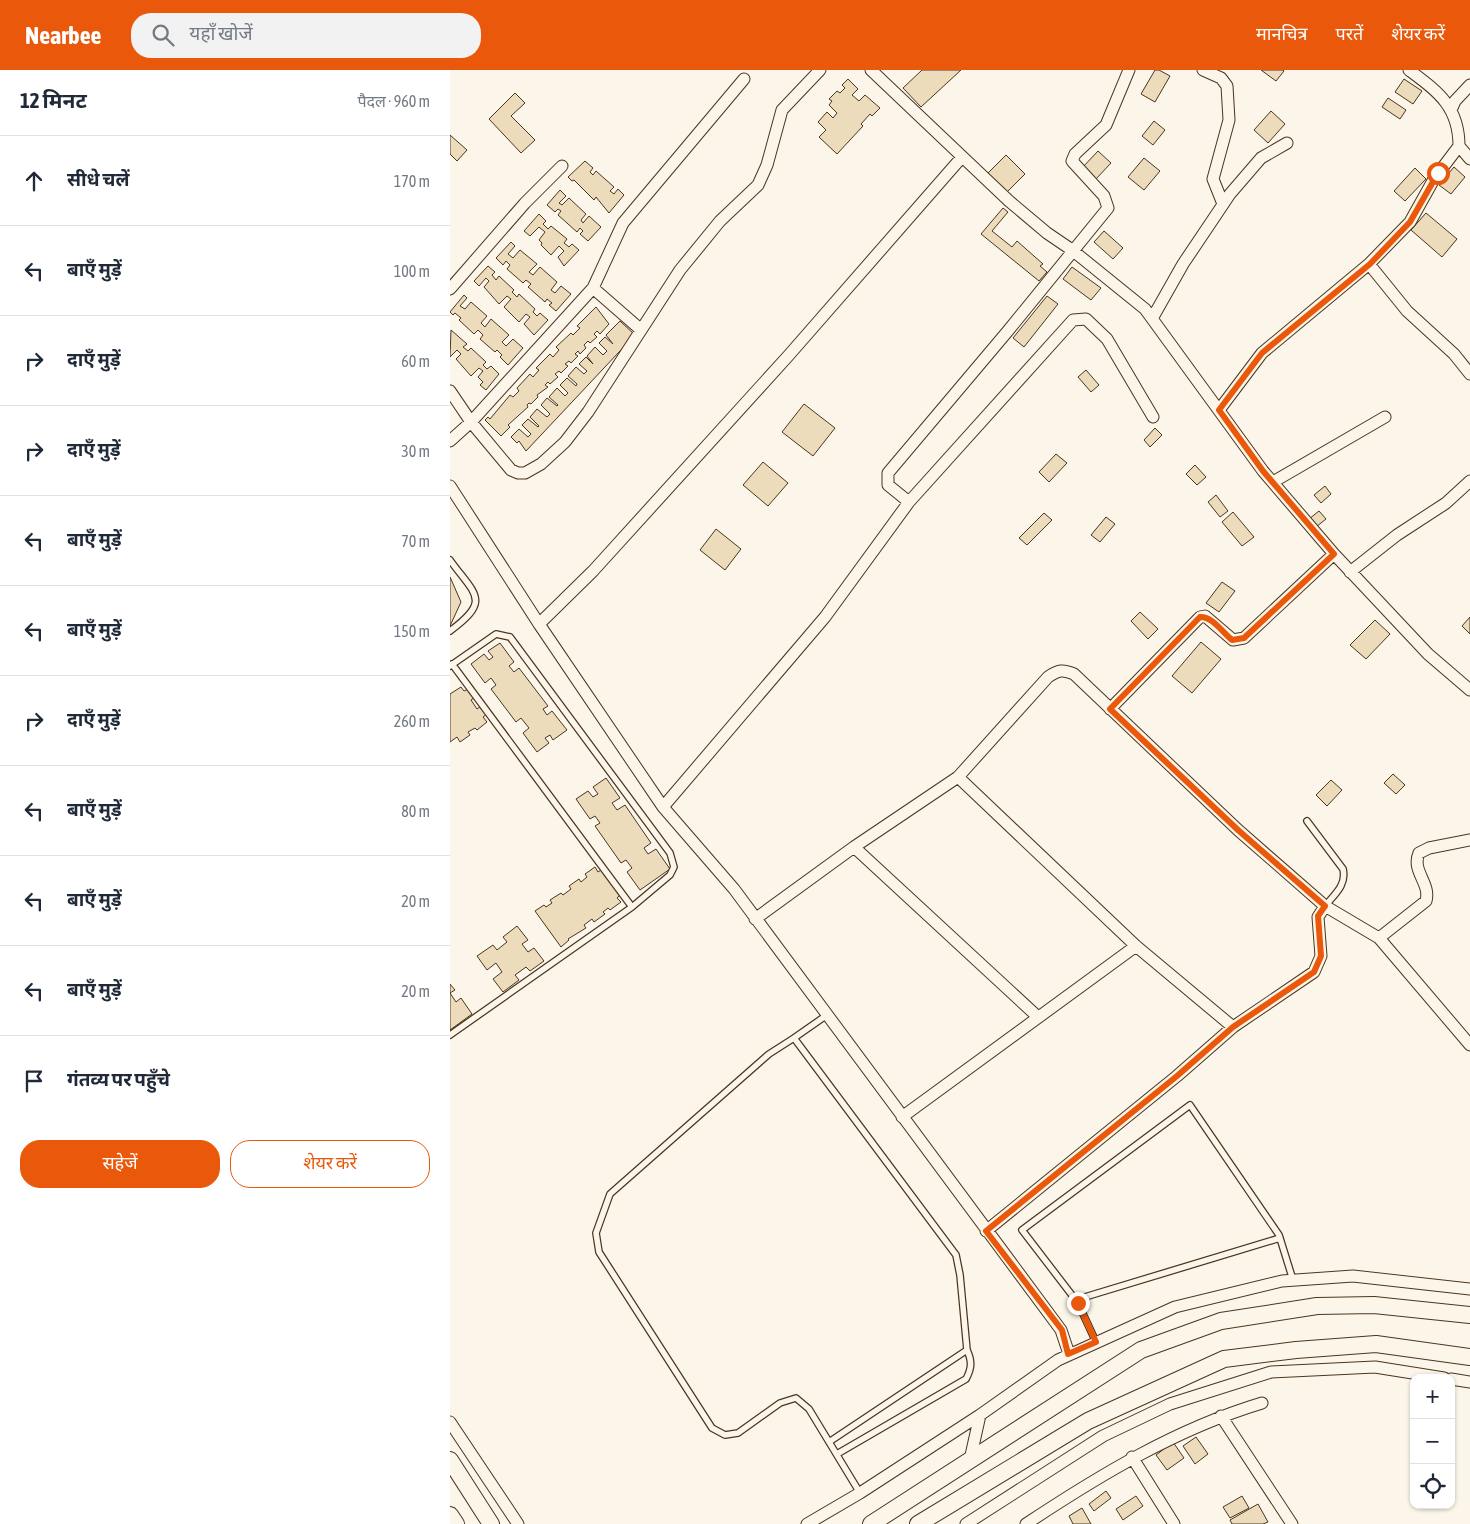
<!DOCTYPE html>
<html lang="hi">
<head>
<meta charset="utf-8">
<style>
	body { margin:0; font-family:"Asap Condensed","Noto Sans Devanagari",sans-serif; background:#f2f2f3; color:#1f2937 }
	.controls { position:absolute; right:15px; bottom:15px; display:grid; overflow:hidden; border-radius:10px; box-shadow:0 1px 4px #0004 }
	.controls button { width:45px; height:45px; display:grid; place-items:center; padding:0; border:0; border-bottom:1px solid #e0e1e3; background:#fff; color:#1f2937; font:25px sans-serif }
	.stop { position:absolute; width:15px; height:15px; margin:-11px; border:4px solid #ea580c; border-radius:50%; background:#fff }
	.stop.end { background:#ea580c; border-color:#fff; box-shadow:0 1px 5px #0008 }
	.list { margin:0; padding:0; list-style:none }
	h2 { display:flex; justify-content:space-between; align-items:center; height:65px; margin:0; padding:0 20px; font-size:21px }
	h2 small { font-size:16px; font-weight:400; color:#747a83 }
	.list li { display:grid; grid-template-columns:32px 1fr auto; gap:15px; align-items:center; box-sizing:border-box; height:90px; padding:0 20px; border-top:1px solid #e0e1e3 }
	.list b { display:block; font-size:19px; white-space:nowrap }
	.list em { font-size:16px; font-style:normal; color:#747a83 }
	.actions { display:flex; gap:10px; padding:15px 20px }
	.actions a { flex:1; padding:11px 0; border:1px solid #ea580c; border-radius:20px; text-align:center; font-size:18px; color:#ea580c }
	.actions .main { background:#ea580c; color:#fff }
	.icon { flex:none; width:28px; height:28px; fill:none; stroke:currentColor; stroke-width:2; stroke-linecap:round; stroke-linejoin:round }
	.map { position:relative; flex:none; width:1020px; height:1454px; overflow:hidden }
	header { display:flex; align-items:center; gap:30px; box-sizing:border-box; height:70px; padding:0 25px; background:#ea580c; color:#fff }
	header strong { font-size:24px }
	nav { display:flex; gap:28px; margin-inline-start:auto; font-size:18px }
	.search { width:350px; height:45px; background:#f2f2f3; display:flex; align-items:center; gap:12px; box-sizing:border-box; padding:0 18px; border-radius:20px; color:#747a83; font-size:19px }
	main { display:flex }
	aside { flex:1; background:#fff }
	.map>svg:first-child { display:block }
	.building { fill:#ecdcbc; stroke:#4a3520 }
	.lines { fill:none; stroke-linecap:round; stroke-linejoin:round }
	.lane-casing { stroke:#4a3520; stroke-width:8 }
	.street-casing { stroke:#4a3520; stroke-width:13 }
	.secondary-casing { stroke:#4a3520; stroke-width:18 }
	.lane { stroke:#fbf6e9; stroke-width:5.5 }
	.street { stroke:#fbf6e9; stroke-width:11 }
	.secondary { stroke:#fbf6e9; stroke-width:16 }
	.route { stroke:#ea580c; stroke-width:6 }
</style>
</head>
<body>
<header>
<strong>Nearbee</strong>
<div class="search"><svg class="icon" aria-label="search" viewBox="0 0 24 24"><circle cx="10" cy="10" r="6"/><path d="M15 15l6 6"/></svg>यहाँ खोजें</div>
<nav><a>मानचित्र</a><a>परतें</a><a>शेयर करें</a></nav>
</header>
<main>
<aside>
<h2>12 मिनट<small>पैदल · 960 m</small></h2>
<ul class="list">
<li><svg class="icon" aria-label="ahead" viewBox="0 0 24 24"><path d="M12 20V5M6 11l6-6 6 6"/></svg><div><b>सीधे चलें</b></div><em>170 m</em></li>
<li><svg class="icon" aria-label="left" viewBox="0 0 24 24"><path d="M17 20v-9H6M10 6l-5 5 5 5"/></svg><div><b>बाएँ मुड़ें</b></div><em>100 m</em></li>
<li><svg class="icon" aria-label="right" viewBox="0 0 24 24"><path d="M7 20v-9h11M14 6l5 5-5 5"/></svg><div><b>दाएँ मुड़ें</b></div><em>60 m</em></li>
<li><svg class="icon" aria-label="right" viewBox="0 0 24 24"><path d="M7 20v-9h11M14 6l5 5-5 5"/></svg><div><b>दाएँ मुड़ें</b></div><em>30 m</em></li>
<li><svg class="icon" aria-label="left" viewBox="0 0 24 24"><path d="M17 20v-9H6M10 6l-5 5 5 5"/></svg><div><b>बाएँ मुड़ें</b></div><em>70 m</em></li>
<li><svg class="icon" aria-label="left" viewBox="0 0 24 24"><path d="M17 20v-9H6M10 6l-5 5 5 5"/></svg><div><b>बाएँ मुड़ें</b></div><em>150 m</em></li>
<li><svg class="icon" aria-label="right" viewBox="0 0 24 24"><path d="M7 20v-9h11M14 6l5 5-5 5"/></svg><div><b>दाएँ मुड़ें</b></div><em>260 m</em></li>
<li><svg class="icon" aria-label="left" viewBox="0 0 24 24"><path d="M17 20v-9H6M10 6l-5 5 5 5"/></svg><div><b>बाएँ मुड़ें</b></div><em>80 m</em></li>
<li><svg class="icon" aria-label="left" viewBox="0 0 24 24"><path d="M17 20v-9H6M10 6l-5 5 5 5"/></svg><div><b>बाएँ मुड़ें</b></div><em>20 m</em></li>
<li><svg class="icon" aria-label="left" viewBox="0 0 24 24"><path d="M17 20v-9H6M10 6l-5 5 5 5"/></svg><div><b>बाएँ मुड़ें</b></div><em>20 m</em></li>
<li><svg class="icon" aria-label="arrive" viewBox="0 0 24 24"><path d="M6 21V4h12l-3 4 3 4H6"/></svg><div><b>गंतव्य पर पहुँचे</b></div></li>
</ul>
<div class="actions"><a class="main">सहेजें</a><a>शेयर करें</a></div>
</aside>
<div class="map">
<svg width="1020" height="1454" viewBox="0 0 1020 1454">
	<rect width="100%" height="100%" fill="#fbf6e9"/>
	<path class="building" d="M472 0H511L471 37 453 18Z
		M705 0H709L720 6 705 32 691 24Z
		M811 0H833L834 1 826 11Z
		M398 9 408 19 402 25 409 31 415 25 430 38 422 46 420 44 411 54 413 56 387 84 369 67 376 60 368 52 377 42 383 48 387 43 379 35 382 31 379 29 387 21 390 23 395 18 392 15Z
		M954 9 972 21 963 34 945 22Z
		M65 23 75 33 61 46 85 70 71 83 39 49Z
		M938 28 956 40 950 49 932 37Z
		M821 41 835 54 818 73 804 60Z
		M704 51 715 60 703 75 692 66Z
		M0 65 17 80 7 91 0 84Z
		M648 81 661 93 645 110 632 98Z
		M556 85 575 104 556 123 537 104Z
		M694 88 710 101 694 120 678 107Z
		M135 91 143 98 140 102 143 105 146 101 164 117 160 121 164 124 168 119 174 125 159 143 146 127 144 130 124 110 122 111 118 107Z
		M1004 97 1015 107 1001 124 989 115Z
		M965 98 976 109 955 131 944 121Z
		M110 120 116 126 109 133 112 135 119 128 136 144 131 150 133 153 139 146 151 157 138 171 130 164 133 161 130 158 127 162 108 145 111 141 108 139 105 142 97 135Z
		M553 138 558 142 542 161 562 177 567 171 593 194 590 196 597 202 589 211 531 164Z
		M976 143 1007 169 992 187 961 160Z
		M89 144 96 151 93 154 98 159 101 156 117 169 114 173 119 177 122 174 129 180 114 196 108 187 114 181 109 176 101 185 91 175 92 173 89 170 95 162 89 157 80 166 74 161Z
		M654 161 673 178 663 189 644 172Z
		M61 172 65 176 58 184 63 188 70 180 87 194 79 202 83 205 90 197 107 212 101 220 105 223 111 216 121 224 106 241 99 235 102 233 97 229 95 232 78 217 81 214 76 210 73 213 57 199 60 195 56 191 53 195 46 188Z
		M38 196 45 202 42 205 46 210 49 206 64 220 62 222 67 227 69 224 85 239 83 242 87 246 90 243 98 250 84 265 74 254 80 247 76 244 69 252 54 237 61 229 57 226 49 234 34 217 39 211 36 208 29 216 24 211Z
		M622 197 651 218 641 230 613 209Z
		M14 225 17 228 10 236 15 239 21 232 37 246 31 253 35 257 41 249 59 265 52 272 56 276 63 269 73 278 58 295 50 287 52 285 47 280 45 282 30 269 33 265 28 260 24 264 9 250 11 248 5 243 3 245 0 242Z
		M597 226 608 234 574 277 563 268Z
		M146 237 159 254 150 264 147 261 144 264 147 267 140 273 138 271 134 275 136 278 130 284 128 281 125 284 128 286 121 293 119 291 115 294 118 296 111 303 109 301 105 304 108 307 100 314 98 312 95 315 98 317 87 325 88 327 81 334 79 333 77 335 78 337 58 355 60 357 51 366 35 350 38 347 40 349 60 325 63 327 69 321 67 318 80 304 83 307 89 300 86 298 100 284 103 287 109 280 106 277 121 263 123 265 130 258 127 256Z
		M170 251 185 265 76 381 69 371 67 373 61 367 69 359 78 367 81 364 72 355 78 349 88 357 89 356 80 347 87 339 97 347 100 344 91 335 97 328 107 336 108 335 99 327 107 318 115 326 118 323 110 315 117 308 126 316 127 314 118 306 126 297 134 304 137 301 129 294 136 287 143 294 137 286 145 277 153 285 157 281 149 273 155 267 163 274 156 265Z
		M1 260 17 274 13 277 18 281 21 278 36 292 33 295 37 299 41 296 49 304 36 320 30 315 33 312 28 307 33 301 29 298 21 306 6 289 11 284 7 280 0 287Z
		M636 300 649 315 641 322 628 307Z
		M354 334 385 358 363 386 332 362Z
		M705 358 712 365 700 377 694 370Z
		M606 384 617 393 599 412 589 402Z
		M313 392 338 413 318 436 293 415Z
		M745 395 756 407 747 415 736 404Z
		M875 416 881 424 871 433 864 425Z
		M766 425 778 441 770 447 758 432Z
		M869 441 876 449 866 457 859 449Z
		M783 442 804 467 792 476 772 452Z
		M594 443 602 450 577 475 569 468Z
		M656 447 665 454 650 472 641 465Z
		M266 459 291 479 275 500 250 480Z
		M0 507 11 532 0 556Z
		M772 512 785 521 769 542 756 533Z
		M690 542 708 559 698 569 681 551Z
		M1020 547V564L1012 556Z
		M925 550 940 564 916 589 900 575Z
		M751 572 771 589 742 623 722 606Z
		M50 573 64 592 59 596 64 602 69 598 98 636 93 639 97 645 102 641 117 660 103 670 100 665 95 668 99 673 87 682 73 663 79 658 71 648 66 652 41 619 46 615 41 608 35 613 21 594 34 584 39 590 43 587 38 581Z
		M11 617 14 621 18 619 24 628 21 630 27 639 31 636 37 644 33 647 37 652 27 660 25 658 18 662 20 665 10 672 7 667 0 672V624Z
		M943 704 955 715 946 724 934 713Z
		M156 708 170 728 162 733 167 740 175 735 201 773 194 778 198 784 206 779 220 799 190 820 177 802 182 798 176 790 171 793 145 756 150 753 145 746 140 749 126 729 138 721 143 727 148 724 143 717Z
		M881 710 892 720 877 736 866 725Z
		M145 797 148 802 151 800 170 825 167 828 171 832 160 840 158 838 153 842 155 844 144 852 142 849 134 855 136 858 118 869 119 870 111 877 85 841 94 835 96 837 102 833 100 830 111 823 113 825 121 819 119 816 129 809 131 812 137 807 135 804Z
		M67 856 78 870 72 874 78 882 84 878 94 891 80 901 76 897 65 905 69 910 53 922 43 909 52 902 46 893 37 900 27 886 43 875 47 880 57 872 53 867Z
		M0 914 5 920 0 923 6 932 11 928 22 944 0 960Z
		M746 1367 758 1384 745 1394 733 1376Z
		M723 1372 734 1388 717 1400 706 1385Z
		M656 1421 661 1428 644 1441 639 1434Z
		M686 1426 693 1436 673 1450 666 1439Z
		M792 1426 799 1438 780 1448 773 1437Z
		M808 1434 818 1452 813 1454H782L780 1450Z
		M632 1438 641 1454H623L619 1446Z"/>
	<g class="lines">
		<defs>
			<path id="lane" d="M0 490C25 525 42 530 0 561
				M2 594 182 837
				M0 596 46 564 60 567 220 783 224 797 220 805 182 837 0 965
				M857 751 893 799C897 815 884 825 875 836
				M344 968 377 945
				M625 1230 830 1168
				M646 1272 628 1233 572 1160 740 1035 829 1165 843 1210
				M379 1372 517 1280
				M387 1384 516 1309C522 1298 522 1291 517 1280L510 1205 506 1185 344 968 319 984 160 1124 146 1163 149 1182 262 1358 275 1365 288 1363 330 1333 346 1328 359 1339 410 1423"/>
			<path id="street" d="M421 0 559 131 597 163 622 180 695 239 813 401 884 484 978 584 1020 620
				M753 0 771 8 777 16 779 50 763 109 773 134
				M1001 40 1005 31 1020 15
				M1009 76 1020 89
				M919 194 957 241 1004 284 1020 304
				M143 218 190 259
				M0 219 75 133 112 96
				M703 247 733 194 780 124 811 88 837 73
				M0 321 21 352 61 400 68 403H75L91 394 115 372 138 342 230 200 270 151 308 115 317 95 332 40 370 0
				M769 340 812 283 919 194 960 152 984 109 1009 76C1009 36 987 21 959 0
				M0 371 21 352 143 218 173 153 294 9
				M823 412 935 347
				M0 416 89 554 143 501 339 285 512 87
				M459 432 438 415V403L557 262 658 138 654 126 622 91 625 84 656 55 679 0
				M900 502 947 465 996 433 1020 411
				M89 554 213 737
				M660 639 750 547 755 546 783 570 794 568 884 484
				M508 707 686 876 783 957
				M404 777 588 947
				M305 849 404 777 508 707 598 607C608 600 613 599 624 604L788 760 875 836 929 868 1020 975
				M929 868 976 831C981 813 961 801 969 783L979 778 1020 770
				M452 1047 686 876
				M536 1161 727 1006 783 957 864 902 871 886 868 847 875 836
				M619 1284 611 1260 284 819 213 737 375 547 459 432 623 250 636 249 657 269 703 347
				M1001 1309 1020 1312
				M771 1346 842 1454
				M0 1352 68 1454
				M682 1387 724 1454
				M520 1390 530 1345
				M357 1454 410 1423 530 1345 608 1290 725 1237 832 1211 903 1206 1020 1219
				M516 1454 653 1366 720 1334 821 1302 925 1297 994 1308
				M576 1454C650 1405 726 1359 812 1333"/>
			<path id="secondary" d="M0 1390 41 1454
				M0 1445 6 1454
				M421 1454 691 1280 771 1251 867 1236 924 1235 1020 1245
				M468 1454 638 1351 774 1289 846 1280 926 1274 1020 1287"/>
		</defs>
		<use href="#lane" class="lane-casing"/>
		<use href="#street" class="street-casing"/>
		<use href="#secondary" class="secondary-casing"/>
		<use href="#lane" class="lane"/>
		<use href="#street" class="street"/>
		<use href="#secondary" class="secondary"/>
	</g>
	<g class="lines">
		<path class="route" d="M628 1233 646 1272 618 1284 612 1260 536 1161 727 1006 783 957 864 902 871 886 868 846 875 836 788 760 660 639 750 547C762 546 773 563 782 570L794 568 884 484 813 401 769 340 812 283 920 194 960 152 988 103"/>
	</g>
</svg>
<div class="controls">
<button>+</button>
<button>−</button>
<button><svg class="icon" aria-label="locate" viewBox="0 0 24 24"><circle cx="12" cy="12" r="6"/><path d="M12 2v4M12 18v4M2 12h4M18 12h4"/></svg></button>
</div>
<div class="stop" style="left:988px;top:103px"></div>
<div class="stop end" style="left:628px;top:1233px"></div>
</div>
</main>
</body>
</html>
